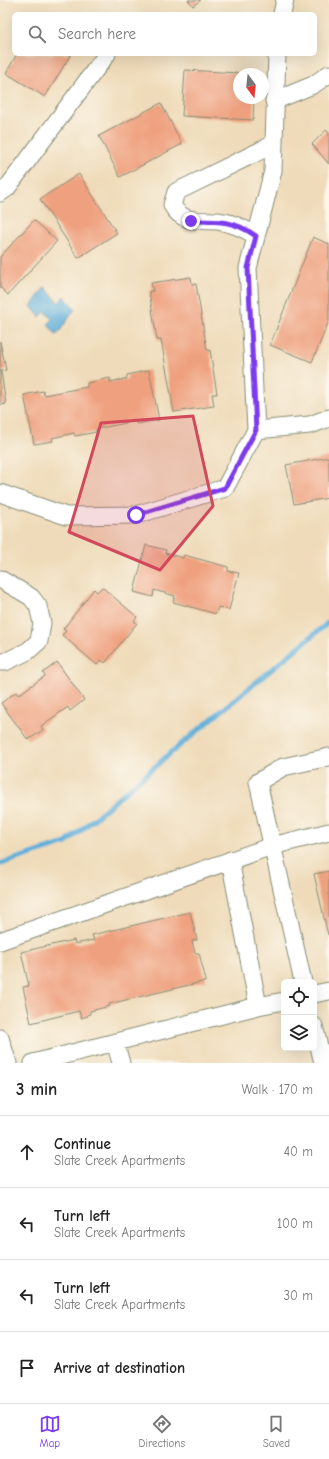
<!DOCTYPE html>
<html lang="en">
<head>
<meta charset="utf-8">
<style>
	body { margin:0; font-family:"Comic Neue",sans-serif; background:#f6f6f6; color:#222 }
	.controls { position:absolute; right:12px; bottom:12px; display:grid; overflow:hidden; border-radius:6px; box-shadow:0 4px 16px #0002 }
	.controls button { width:36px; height:36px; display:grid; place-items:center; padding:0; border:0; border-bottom:1px solid #e0e0e0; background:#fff; color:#222; font:20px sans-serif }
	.compass { position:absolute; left:233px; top:68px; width:36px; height:36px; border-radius:50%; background:#fff; box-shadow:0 4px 16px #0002; rotate:165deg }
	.stop { position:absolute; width:12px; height:12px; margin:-9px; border:3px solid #7c3aed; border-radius:50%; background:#fff }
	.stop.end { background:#7c3aed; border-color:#fff; box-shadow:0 1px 4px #0008 }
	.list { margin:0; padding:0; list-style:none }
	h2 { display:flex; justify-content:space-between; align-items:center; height:52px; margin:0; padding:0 16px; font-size:17px }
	h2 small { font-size:13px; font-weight:400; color:#767676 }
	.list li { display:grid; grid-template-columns:26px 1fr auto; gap:12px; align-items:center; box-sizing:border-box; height:72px; padding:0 16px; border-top:1px solid #e0e0e0 }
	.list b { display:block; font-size:15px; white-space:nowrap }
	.list p { margin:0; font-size:13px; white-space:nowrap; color:#767676 }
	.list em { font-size:13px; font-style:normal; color:#767676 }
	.icon { flex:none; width:22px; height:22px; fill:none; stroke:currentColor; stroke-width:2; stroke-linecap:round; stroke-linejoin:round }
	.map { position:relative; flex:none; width:329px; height:1063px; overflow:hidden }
	.search { position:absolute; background:#fff; box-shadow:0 4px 16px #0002; left:12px; right:12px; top:12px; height:44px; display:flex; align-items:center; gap:10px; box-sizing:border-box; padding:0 14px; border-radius:6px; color:#767676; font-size:15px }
	.sheet { height:340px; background:#fff }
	nav { display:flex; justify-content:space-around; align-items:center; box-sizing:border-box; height:56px; border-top:1px solid #e0e0e0; background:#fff; font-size:11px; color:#767676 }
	nav a { display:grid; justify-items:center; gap:2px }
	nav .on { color:#7c3aed }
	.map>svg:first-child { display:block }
	.water { fill:#5fafda; stroke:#3f7687 }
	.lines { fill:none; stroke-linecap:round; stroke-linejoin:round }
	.stream { stroke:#5fafda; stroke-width:5 }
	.building { fill:#efa07e }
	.minor-casing { stroke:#878c76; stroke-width:19 }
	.minor { stroke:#fff; stroke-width:17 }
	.route { stroke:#7c3aed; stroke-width:5 }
	.marked { fill:#d1495b; fill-opacity:0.2; stroke:#d1495b; stroke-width:3; stroke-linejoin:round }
</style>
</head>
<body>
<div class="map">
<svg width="329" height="1063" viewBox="0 0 329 1063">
	<rect width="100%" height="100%" fill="#fbf7ec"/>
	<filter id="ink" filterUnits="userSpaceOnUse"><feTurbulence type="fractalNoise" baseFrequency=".025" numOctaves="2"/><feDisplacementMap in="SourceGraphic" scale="8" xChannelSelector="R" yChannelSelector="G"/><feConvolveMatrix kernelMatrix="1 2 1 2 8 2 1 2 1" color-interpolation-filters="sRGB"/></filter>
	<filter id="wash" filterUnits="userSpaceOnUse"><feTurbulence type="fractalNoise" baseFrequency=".012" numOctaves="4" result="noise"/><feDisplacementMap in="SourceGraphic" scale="16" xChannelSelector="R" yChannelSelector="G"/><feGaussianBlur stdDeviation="0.9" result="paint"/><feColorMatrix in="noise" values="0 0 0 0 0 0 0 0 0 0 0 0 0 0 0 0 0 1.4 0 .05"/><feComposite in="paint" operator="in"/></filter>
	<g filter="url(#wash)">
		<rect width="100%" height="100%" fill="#efdbb9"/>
		<path class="water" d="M45 287 59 303 64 296 75 309 57 335 48 325 52 319 45 311 40 317 31 306Z"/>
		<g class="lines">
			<path class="stream" d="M0 864 66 843 173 751 329 622"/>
		</g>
		<g id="blocks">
			<path class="building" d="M188 0H201L193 6Z
				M17 54H71L45 97 6 73Z
				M185 70 239 73V98H254L253 120 182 116Z
				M161 103 182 144 120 177 99 136Z
				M326 130 329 133V164L312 144Z
				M79 174 117 233 78 258 40 199Z
				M34 220 57 241 8 295 0 287V257Z
				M313 237 329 244V321L312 362 270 345Z
				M191 277 192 284H196L207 350H210L217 394H212L214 406 174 412 161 340H157L149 291H153L151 283Z
				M0 341 6 370 1 371 6 404 0 405Z
				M149 370 159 420 136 424V421L96 429V432L75 436 74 433 52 438 53 441 34 444 24 395 43 391 44 395 87 387V383L110 378V382L127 379V375Z
				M329 457V498L294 504 286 465Z
				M146 545 166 550 165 553 183 558 184 555 228 567V571L239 573 229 610 218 607 216 614 173 602 175 596 154 590 153 597 134 592Z
				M102 587 137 617 134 621 137 623 105 663 101 660 97 665 62 635 66 631 63 629 94 589 97 592Z
				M57 662 84 700 70 711 68 707 41 726 43 730 28 740 1 703 16 692 18 695 45 676 43 673Z
				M329 871V935H328L314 874Z
				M190 912 197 940 192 941 195 953H199L206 981 109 1004 110 1006 90 1011V1014L87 1015 88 1016 81 1018 79 1011 31 1023 23 987 29 986 21 952 74 940 75 944 94 940 92 935Z"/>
		</g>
	</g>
	<g filter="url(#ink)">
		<use href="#blocks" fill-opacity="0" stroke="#878c76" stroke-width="1"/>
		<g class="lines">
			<defs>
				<path id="minor" d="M282 14 285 0
					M277 54 273 171 248 268 256 430 310 425 329 418
					M274 101 313 85 329 74
					M0 193 7 188 107 54
					M256 236C244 228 233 223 218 221 200 220 182 224 172 205L176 192 272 145
					M0 493 66 516 136 515 225 488 256 430
					M0 579 31 597 38 606 42 623 39 641 28 651 5 662H0
					M0 941 272 846 329 832
					M303 982 258 782 283 767 329 757
					M314 994 329 991
					M258 1006 284 1001
					M314 1026 323 1063
					M0 1038 8 1063
					M115 1042 121 1063
					M33 1063 258 1006 230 860"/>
			</defs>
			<use href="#minor" class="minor-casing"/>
			<use href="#minor" class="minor"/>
		</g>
	</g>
	<g class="lines" filter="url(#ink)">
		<path class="route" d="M136 515 225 488 256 430 248 268 256 236C233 220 218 221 191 221"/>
	</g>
	<path class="marked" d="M193 416 213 506 160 570 69 532 101 423Z"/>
</svg>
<div class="controls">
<button><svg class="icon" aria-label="locate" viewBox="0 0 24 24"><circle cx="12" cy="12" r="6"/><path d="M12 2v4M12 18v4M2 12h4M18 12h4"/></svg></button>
<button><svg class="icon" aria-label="layers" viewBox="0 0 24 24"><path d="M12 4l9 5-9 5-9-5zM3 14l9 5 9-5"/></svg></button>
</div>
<svg class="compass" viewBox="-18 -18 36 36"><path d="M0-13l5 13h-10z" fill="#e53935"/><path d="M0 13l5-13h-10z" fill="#767676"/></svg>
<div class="stop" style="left:136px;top:515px"></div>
<div class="stop end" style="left:191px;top:221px"></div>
<div class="search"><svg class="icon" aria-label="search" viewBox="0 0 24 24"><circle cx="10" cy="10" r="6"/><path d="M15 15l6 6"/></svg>Search here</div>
</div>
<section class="sheet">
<h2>3 min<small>Walk · 170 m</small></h2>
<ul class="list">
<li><svg class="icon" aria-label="ahead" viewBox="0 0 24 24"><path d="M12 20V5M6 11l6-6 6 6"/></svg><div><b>Continue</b><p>Slate Creek Apartments</p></div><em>40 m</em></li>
<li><svg class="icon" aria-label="left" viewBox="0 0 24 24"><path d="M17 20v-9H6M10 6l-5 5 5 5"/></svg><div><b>Turn left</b><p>Slate Creek Apartments</p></div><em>100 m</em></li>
<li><svg class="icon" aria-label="left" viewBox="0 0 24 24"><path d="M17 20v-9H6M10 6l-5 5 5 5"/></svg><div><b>Turn left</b><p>Slate Creek Apartments</p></div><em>30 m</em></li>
<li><svg class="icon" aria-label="arrive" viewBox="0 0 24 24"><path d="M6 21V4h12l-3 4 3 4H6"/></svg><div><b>Arrive at destination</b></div></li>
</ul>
</section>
<nav>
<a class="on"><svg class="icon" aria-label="map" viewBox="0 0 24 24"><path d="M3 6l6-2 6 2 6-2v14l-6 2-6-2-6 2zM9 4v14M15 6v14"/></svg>Map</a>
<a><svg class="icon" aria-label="directions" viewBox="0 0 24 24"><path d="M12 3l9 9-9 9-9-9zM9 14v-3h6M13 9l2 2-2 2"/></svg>Directions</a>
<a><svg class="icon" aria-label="saved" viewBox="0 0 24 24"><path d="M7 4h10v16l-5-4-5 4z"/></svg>Saved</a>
</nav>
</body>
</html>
